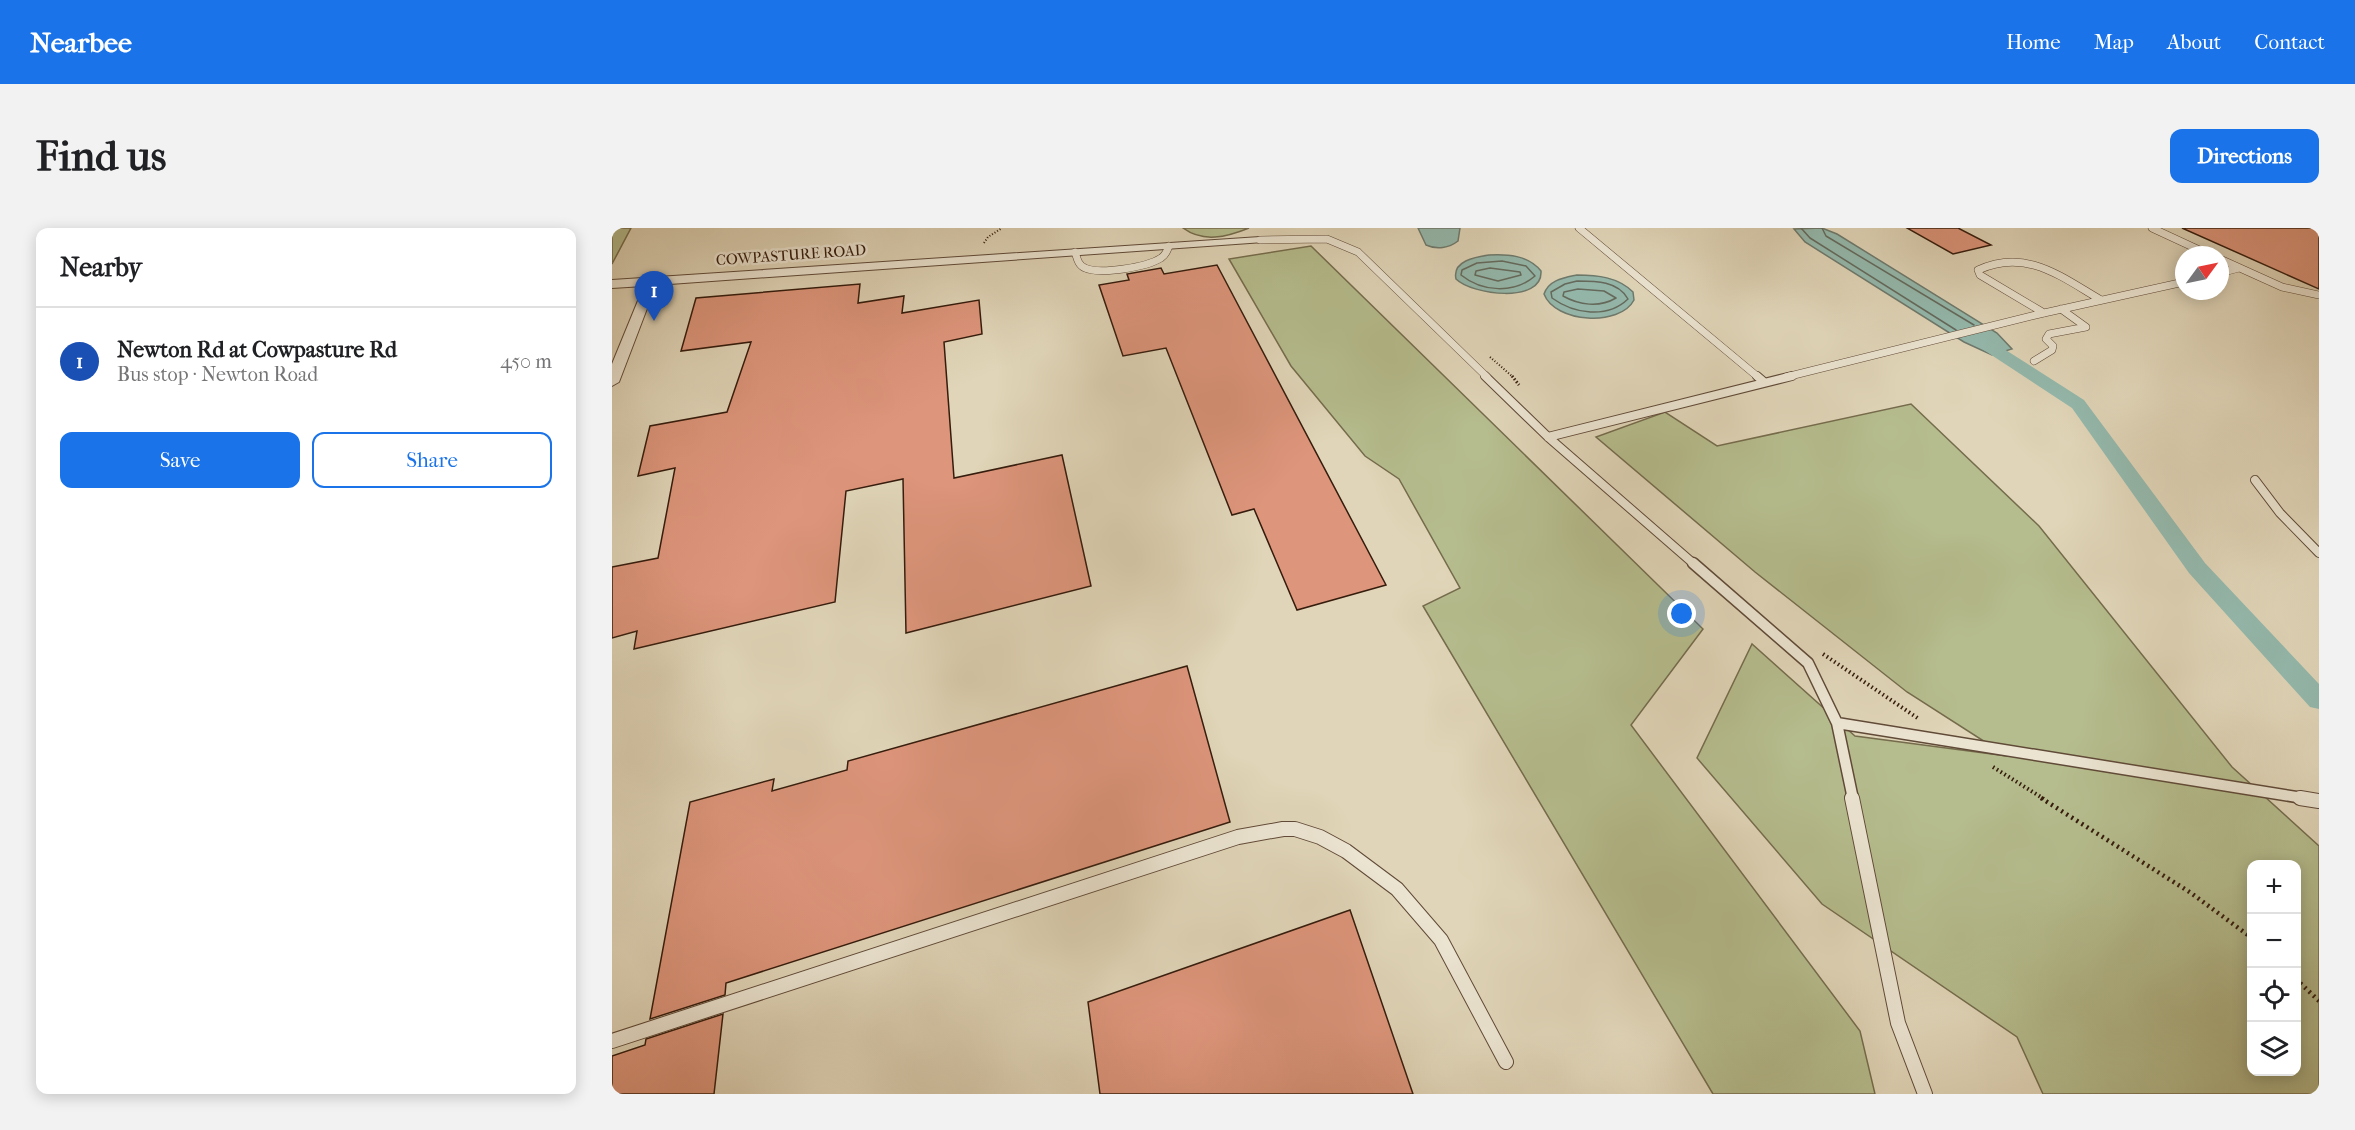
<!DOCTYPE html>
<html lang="en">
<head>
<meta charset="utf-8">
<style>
	body { margin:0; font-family:"IM FELL French Canon",serif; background:#f2f2f2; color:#202124 }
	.controls { position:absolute; right:18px; bottom:18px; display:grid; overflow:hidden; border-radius:12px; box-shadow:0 3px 15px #0003 }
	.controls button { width:54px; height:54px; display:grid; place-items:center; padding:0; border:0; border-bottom:2px solid #e0e0e0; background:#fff; color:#202124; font:30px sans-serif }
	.compass { position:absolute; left:1563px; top:18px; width:54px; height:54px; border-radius:50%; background:#fff; box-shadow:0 3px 15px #0003; rotate:57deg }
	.you { position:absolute; left:1070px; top:386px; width:21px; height:21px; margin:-15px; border:4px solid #fff; border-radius:50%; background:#1a73e8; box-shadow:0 0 0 9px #1a73e833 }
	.badge { display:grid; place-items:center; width:39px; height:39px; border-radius:50%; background:#1a73e8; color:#fff; font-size:20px; font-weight:700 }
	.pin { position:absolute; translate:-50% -50px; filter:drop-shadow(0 2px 3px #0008) }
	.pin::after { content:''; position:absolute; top:32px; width:21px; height:18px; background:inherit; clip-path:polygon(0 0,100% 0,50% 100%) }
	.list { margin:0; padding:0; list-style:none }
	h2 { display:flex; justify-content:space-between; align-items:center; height:78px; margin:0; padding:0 24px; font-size:26px }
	h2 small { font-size:20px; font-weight:400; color:#757577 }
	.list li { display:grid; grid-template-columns:39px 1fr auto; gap:18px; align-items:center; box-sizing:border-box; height:108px; padding:0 24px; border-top:2px solid #e0e0e0 }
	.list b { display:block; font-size:22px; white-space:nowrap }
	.list p { margin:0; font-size:20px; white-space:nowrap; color:#757577 }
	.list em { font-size:20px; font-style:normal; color:#757577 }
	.actions { display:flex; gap:12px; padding:18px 24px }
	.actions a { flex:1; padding:14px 0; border:2px solid #1a73e8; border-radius:12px; text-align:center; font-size:21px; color:#1a73e8 }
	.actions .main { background:#1a73e8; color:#fff }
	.icon { flex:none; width:33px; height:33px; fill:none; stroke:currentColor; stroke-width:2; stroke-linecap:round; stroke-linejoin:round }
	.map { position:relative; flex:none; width:1707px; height:866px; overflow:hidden; border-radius:12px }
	header { display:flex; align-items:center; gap:36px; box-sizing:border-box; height:84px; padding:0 30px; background:#1a73e8; color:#fff }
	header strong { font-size:28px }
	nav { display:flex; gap:33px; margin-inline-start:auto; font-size:21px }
	.intro { display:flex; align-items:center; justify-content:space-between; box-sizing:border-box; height:144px; padding:0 36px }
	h1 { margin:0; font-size:42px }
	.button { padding:15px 27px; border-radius:12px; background:#1a73e8; color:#fff; font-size:21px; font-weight:700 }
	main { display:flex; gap:36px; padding:0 36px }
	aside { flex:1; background:#fff; border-radius:12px; box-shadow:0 3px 15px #0003 }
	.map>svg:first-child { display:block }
	.green { fill:#b5bc8d; stroke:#756c4d; stroke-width:1.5; fill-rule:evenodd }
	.water { fill:#94b9ad; stroke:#6e7a6d; stroke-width:1.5 }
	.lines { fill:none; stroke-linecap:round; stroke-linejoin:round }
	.shore { stroke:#646a5d; stroke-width:1.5 }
	.canal { fill:#94b9ad; fill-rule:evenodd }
	.building { fill:#dd957b; stroke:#351c0d; stroke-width:1.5 }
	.service-far3-casing { stroke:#604a38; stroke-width:8 }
	.service-far2-casing { stroke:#604a38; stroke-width:10 }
	.service-far1-casing { stroke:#604a38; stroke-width:13 }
	.service-casing { stroke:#604a38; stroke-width:16 }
	.minor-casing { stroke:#604a38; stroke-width:2 }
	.path-far3 { stroke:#351c0d; stroke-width:2; stroke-dasharray:1 2; stroke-linecap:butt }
	.path-far2 { stroke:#351c0d; stroke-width:3; stroke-dasharray:1.5 2; stroke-linecap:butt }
	.path-far1 { stroke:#351c0d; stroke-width:4; stroke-dasharray:1.5 3; stroke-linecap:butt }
	.path { stroke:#351c0d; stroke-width:4.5; stroke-dasharray:2 4; stroke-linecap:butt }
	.service-far3 { stroke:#ebe4d1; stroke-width:7 }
	.service-far2 { stroke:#ebe4d1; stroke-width:8 }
	.service-far1 { stroke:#ebe4d1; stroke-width:10 }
	.service { stroke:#ebe4d1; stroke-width:14 }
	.minor { fill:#ebe4d1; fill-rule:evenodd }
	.labels { text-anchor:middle; stroke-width:5; stroke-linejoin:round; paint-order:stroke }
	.far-street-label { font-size:15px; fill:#351c0d; stroke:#ebe4d1 }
</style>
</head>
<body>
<header>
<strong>Nearbee</strong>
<nav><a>Home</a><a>Map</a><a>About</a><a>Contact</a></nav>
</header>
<div class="intro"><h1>Find us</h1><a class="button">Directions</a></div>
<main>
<aside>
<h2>Nearby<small></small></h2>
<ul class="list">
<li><span class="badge" style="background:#1a4fb4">1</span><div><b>Newton Rd at Cowpasture Rd</b><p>Bus stop · Newton Road</p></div><em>450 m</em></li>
</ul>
<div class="actions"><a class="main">Save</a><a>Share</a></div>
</aside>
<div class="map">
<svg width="1707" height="866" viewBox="0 0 1707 866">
	<rect width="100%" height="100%" fill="#e0d5b8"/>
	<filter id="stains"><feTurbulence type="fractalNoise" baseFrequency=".00333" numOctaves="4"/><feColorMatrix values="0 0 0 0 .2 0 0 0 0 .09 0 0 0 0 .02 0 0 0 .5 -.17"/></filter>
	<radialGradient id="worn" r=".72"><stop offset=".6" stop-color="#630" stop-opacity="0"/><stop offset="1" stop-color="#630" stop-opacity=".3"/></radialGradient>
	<path class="green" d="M0 0H19L0 36Z
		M571 0H637C615 9 591 15 571 0Z
		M699 18 1091 401 1019 497 1248 803 1263 866H1101L811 378 848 360 787 251 753 228 679 138 617 31Z
		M1299 176 1427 298 1620 539 1707 618V866H1431L1405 809 1210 676 1085 530 1140 416 1243 508 1395 528 1295 464 1143 344 984 209 1053 184 1105 218ZM1640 636H1684V844H1640Z"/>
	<path class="water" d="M806 0H848L846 13C837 20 825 22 814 17Z
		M1210 0 1225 6 1385 105 1400 121 1380 127 1352 114 1193 14 1182 1Z
		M877 27C895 26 916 27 929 43 931 76 860 67 844 51 840 33 863 29 877 27Z
		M965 47C985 47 1006 49 1021 64L1022 72C1008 99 943 95 932 66 937 52 951 50 965 47Z"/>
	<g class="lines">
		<path class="shore" d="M1189 0 1198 10 1344 102
			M1210 0 1214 8 1362 97
			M890 33 914 38 923 48C902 66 870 64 849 47L850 42 865 35Z
			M878 40 908 44 909 47 886 53 863 47 864 43Z
			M965 53C984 53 1006 53 1016 71 995 91 962 86 940 70L939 64 953 56Z
			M966 61 992 63 1004 70C987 80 967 77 951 68L952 64Z"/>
		<path class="canal" d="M1361 103 1367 105 1472 172 1593 335 1707 456V481L1698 479 1577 345 1460 180 1355 111 1353 108 1355 105Z"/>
	</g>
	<path class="building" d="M1295 0H1346L1379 17 1341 26Z
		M1570 0H1707V61Z
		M605 37 774 357 685 382 642 281 620 287 554 120 511 128 487 57 517 52 515 46 549 40 552 46Z
		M248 56 246 75 292 68 290 85 367 72 370 106 332 114 342 250 450 227 479 358 294 405 291 251 234 263 223 374 22 421 25 403 0 410V339L46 330 63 240 26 248 38 198 115 184 139 114 69 123 84 70Z
		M575 438 618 594 114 755 113 767 38 791 78 574 162 551 160 563 235 542 236 533Z
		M738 682 801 866H488L476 774Z
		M111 786 102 866H0V828L33 817 34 811Z"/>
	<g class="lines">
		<defs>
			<path id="service-far3" d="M967 0 1146 149
				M1540 0 1598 27
				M648 12 715 11 746 24 875 149
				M463 24C465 30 466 37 473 40 488 47 535 39 549 30 554 27 555 23 557 18
				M1608 31 1670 59 1707 67
				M1608 45 1627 40
				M1432 85 1368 47 1366 42C1414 20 1448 48 1489 72
				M1422 133 1440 122 1441 118 1434 111 1437 106 1474 99 1449 81
				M1174 149 1432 85 1572 54"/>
			<path id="service-far2" d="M873 148 936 209 1082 336
				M1145 148 1152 154
				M936 209 1180 148
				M1643 252 1668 285 1707 325"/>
			<path id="service-far1" d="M1081 335 1196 435 1225 495 1241 571
				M1225 495 1697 571"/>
			<path id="service" d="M1240 570 1286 795 1313 866
				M1688 570 1707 573
				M0 813 626 609 671 601H683L708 609 734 623 785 661 829 712 894 834"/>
			<path id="minor" d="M648 9 652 10V14L44 57 7 154 0 158V136L32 58 0 60V52Z"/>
		</defs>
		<use href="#service-far3" class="service-far3-casing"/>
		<use href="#service-far2" class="service-far2-casing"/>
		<use href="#service-far1" class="service-far1-casing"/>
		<use href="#service" class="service-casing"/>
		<use href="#minor" class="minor-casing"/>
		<path class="path-far3" d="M372 15 376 9 390 0
			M878 129 901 149"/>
		<path class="path-far2" d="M900 148 907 157"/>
		<path class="path-far1" d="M1211 426 1307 491
			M1381 539 1432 571"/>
		<path class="path" d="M1429 570 1579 665 1640 710
			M1684 751 1707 773"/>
		<use href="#service-far3" class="service-far3"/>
		<use href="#service-far2" class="service-far2"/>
		<use href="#service-far1" class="service-far1"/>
		<use href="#service" class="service"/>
		<use href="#minor" class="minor"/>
	</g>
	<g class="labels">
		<g class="far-street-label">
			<text transform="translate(179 27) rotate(-4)" y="5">COWPASTURE ROAD</text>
		</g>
	</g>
	<rect width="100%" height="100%" filter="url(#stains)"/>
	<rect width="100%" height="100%" fill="url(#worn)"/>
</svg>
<div class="controls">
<button>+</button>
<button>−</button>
<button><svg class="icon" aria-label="locate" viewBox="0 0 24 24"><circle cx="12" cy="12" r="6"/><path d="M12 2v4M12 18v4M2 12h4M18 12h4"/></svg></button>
<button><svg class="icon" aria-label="layers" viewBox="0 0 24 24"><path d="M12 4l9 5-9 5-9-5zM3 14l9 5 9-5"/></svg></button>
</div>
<svg class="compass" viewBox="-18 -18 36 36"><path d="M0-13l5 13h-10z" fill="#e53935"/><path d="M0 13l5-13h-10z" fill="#757577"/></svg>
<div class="you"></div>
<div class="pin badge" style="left:42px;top:93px;background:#1a4fb4">1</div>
</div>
</main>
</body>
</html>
